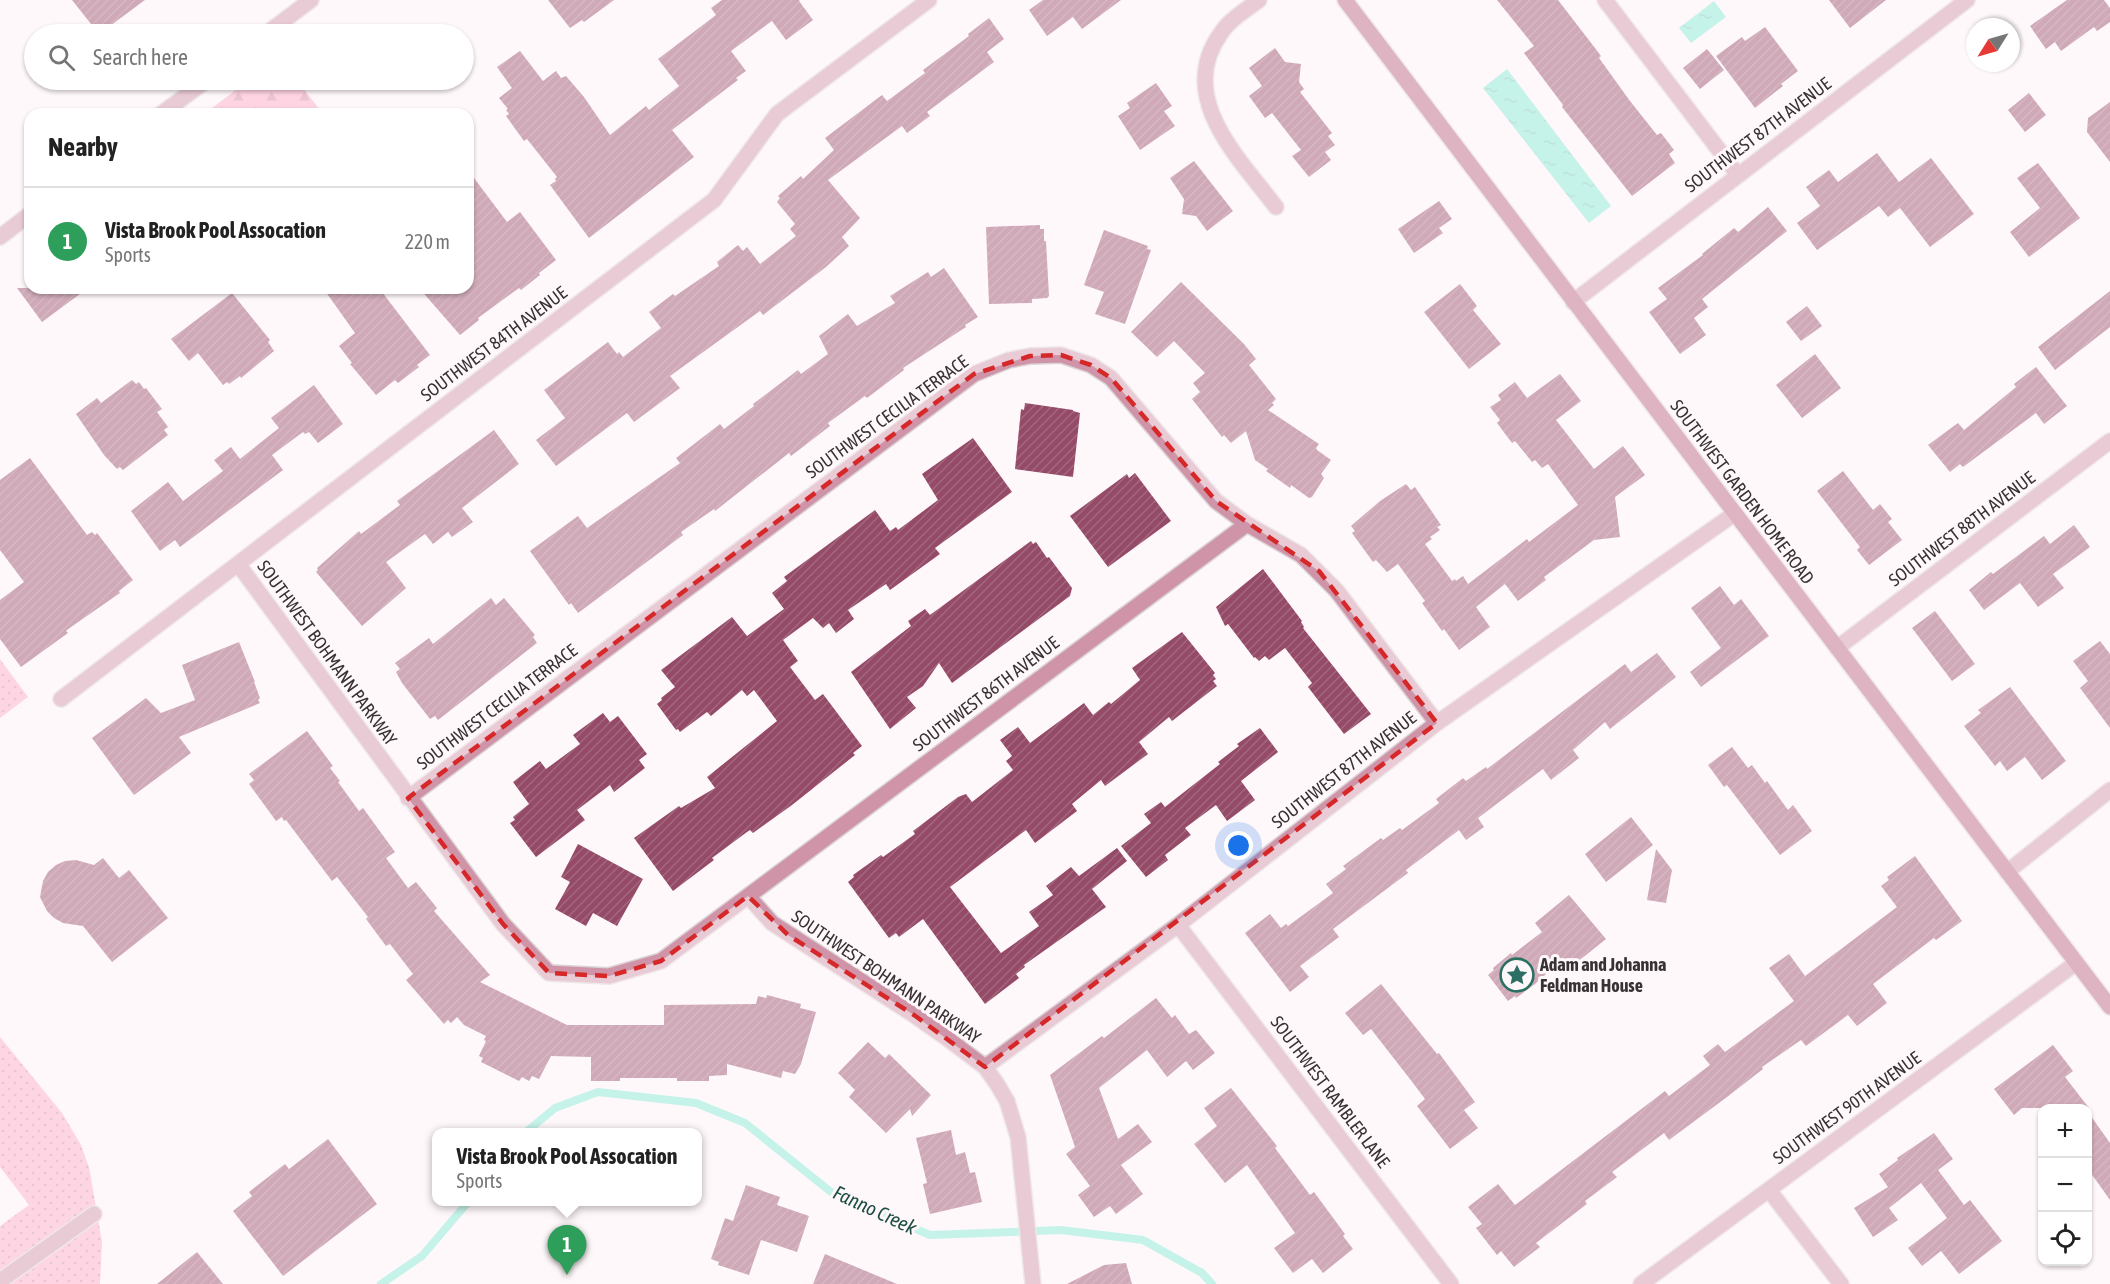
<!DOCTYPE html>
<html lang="en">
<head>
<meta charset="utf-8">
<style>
	body { margin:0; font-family:"Asap Condensed",sans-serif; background:#f2f2f2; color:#222 }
	.controls { position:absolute; right:18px; bottom:18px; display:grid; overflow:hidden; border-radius:12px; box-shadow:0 2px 4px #0004 }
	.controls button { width:54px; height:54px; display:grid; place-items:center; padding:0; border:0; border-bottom:2px solid #e0e0e0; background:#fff; color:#222; font:30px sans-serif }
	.compass { position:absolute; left:1966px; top:18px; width:54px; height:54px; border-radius:50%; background:#fff; box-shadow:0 2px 4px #0004; rotate:233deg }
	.you { position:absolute; left:1239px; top:846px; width:21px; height:21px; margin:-15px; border:4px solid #fff; border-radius:50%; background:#1a73e8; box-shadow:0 0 0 9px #1a73e833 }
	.badge { display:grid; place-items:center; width:39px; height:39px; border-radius:50%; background:#2b7063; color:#fff; font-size:20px; font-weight:700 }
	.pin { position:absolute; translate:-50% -50px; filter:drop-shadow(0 2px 3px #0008) }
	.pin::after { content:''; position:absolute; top:32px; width:21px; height:18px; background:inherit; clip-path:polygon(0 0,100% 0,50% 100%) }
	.popup { position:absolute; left:432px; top:1128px; width:270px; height:78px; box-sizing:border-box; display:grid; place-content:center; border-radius:12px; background:#fff; filter:drop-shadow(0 2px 4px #0005); font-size:20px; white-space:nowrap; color:#767676 }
	.popup b { font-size:22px; color:#222 }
	.popup::after { content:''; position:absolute; left:50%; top:100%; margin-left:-12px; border:12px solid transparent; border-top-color:#fff }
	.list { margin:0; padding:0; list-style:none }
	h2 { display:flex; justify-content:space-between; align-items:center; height:78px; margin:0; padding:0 24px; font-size:26px }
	h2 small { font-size:20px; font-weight:400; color:#767676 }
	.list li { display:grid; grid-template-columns:39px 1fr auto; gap:18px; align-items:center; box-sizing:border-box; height:108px; padding:0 24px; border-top:2px solid #e0e0e0 }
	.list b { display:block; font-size:22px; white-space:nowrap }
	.list p { margin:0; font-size:20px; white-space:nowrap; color:#767676 }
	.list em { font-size:20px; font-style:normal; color:#767676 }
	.icon { flex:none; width:33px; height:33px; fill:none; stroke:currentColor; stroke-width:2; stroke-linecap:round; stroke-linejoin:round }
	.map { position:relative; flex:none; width:2110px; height:1284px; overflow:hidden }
	.search { position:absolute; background:#fff; box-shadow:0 2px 4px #0004; left:24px; top:24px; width:450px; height:66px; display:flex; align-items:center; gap:15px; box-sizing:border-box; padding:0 21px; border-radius:33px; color:#767676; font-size:22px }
	.panel { position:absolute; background:#fff; box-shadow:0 2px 4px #0004; left:24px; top:108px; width:450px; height:186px; border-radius:18px }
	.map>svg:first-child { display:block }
	.forest { fill:url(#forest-firs) }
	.park { fill:url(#park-dots) }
	.water { fill:url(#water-ripples) }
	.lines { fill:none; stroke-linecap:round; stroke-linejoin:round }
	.stream { stroke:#7eead4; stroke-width:8 }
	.building { fill:url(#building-hatch) }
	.street-casing { stroke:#dbd4d6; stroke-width:18 }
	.secondary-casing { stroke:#dbd4d6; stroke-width:18 }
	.street { stroke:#cf94a8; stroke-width:15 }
	.secondary { stroke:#b56280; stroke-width:15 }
	.marked { fill:none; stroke:#d62828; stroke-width:4.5; stroke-dasharray:12 8; stroke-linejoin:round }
	.labels { text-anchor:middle; stroke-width:6; stroke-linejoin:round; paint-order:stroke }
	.street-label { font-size:18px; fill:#393234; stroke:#fff8fa }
	.poi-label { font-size:18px; font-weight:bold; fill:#393234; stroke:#fff8fa; text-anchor:start }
	.water-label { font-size:20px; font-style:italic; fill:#1d4d44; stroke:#fff8fa }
</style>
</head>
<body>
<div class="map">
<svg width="2110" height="1284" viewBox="0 0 2110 1284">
	<defs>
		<pattern id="forest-firs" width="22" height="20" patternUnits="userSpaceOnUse" patternTransform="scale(1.5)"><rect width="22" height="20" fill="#fda9c6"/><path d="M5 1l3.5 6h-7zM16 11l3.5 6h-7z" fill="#ce8aa2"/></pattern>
		<pattern id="park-dots" width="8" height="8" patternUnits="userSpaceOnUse" patternTransform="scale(1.5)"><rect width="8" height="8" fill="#fdabc7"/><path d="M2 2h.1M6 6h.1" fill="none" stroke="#ce8ca2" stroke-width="1.8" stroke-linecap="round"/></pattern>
		<pattern id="water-ripples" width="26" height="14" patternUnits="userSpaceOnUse" patternTransform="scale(1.5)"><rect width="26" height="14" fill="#7eead4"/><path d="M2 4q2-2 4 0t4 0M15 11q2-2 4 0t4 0" fill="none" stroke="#6ec9b7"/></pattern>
		<pattern id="building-hatch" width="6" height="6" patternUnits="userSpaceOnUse" patternTransform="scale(1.5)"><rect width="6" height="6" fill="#954a67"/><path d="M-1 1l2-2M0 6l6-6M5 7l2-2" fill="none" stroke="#a1687e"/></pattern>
	</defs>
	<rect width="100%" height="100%" fill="#fff8fa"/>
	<path class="forest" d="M249 80H297L323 114H204Z"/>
	<path class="park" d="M0 659 28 697 0 718Z
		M0 1037 62 1113 81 1145 89 1167 102 1242 100 1284H5L0 1277V1226L29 1205 0 1167Z"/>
	<path class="water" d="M1714 1 1726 17 1691 43 1679 28Z
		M1507 69 1611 206 1589 223 1483 88Z"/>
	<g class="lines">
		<path class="stream" d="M526 1132 555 1108 598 1092 696 1103 745 1123 831 1192 930 1235 1061 1230 1143 1240 1202 1273 1212 1284
			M381 1284 422 1256 468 1202"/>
	</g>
	<path class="building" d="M72 0H145L99 34Z
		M548 0H614L584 22 582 20 570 28Z
		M722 0H800L799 1 813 20 786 40 772 21 731 51 746 71 736 78 738 80 672 130 694 157 589 238 550 185 556 181 555 179 557 177 527 139 524 141 506 116 509 114 506 110 508 109 499 98 512 88 497 67 520 51 543 81 556 71 561 78 566 76 584 97 610 135 646 106 649 110 679 86 658 59 716 15 711 8Z
		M1043 0H1121L1082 29 1073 17 1047 36 1029 10Z
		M1497 0H1558L1595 48 1601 56 1599 58 1630 101 1657 135 1661 133 1674 150 1669 154 1675 163 1632 196 1562 107 1563 105 1524 53 1534 46Z
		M1829 0H1886L1850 28Z
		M2067 0H2104L2110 8V22L2097 31 2094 27 2061 51 2055 42 2046 49 2030 26Z
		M989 18 1004 39 987 52 994 62 927 112 930 116 907 133 902 126 828 180 860 218 842 237 849 246 826 267 763 315 760 311 670 376 680 388 634 422 627 413 556 466 536 440 565 418 544 390 608 342 617 354 619 352 623 357 661 328 649 312 673 294 675 296 719 266 717 262 738 245 743 251 747 247 760 264 796 236 790 229 795 224 777 202 780 198 778 196 801 176 803 179 834 150 825 138 882 95 887 101 925 73 923 70 969 36 968 34Z
		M1765 27 1798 71 1781 84 1783 86 1755 108 1716 56 1742 37 1745 41Z
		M1275 48 1285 62 1301 64 1299 82 1304 89 1300 92 1332 133 1328 136 1335 145 1325 152 1331 160 1309 177 1292 156 1301 150 1272 113 1265 118 1249 96 1262 86 1249 68Z
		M1707 49 1724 70 1700 89 1683 68Z
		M1156 83 1172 106 1164 111 1175 126 1140 150 1118 116 1130 108 1127 103Z
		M2029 93 2046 115 2025 132 2008 110Z
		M2110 102V162L2087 132 2088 118Z
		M1877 153 1899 182 1931 158 1974 214 1930 247 1900 208 1888 217 1879 206 1817 250 1797 223 1820 206 1806 187 1829 170 1838 182Z
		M1194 161 1233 211 1207 231 1196 216 1182 214 1184 199 1170 178Z
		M2038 163 2080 218 2029 257 2010 232 2040 208 2017 178Z
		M468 170 507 222 520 212 556 260 539 273 540 275 521 290 519 288 478 318 479 320 460 335 419 288H468Z
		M1439 201 1452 219 1439 228 1443 233 1414 253 1398 229Z
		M1768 207 1787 231 1702 299 1708 307 1694 318 1706 335 1680 354 1649 312 1667 299 1658 288 1703 255 1702 254 1734 228 1738 232Z
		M1040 225V229H1044V241H1046L1049 296 1047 298 1032 299V303L989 304 986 227Z
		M1104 230 1148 246 1147 249 1151 250 1125 324 1095 314 1104 292 1084 285Z
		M944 268 978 317 965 325 966 327 903 368 904 370 867 398 865 396 828 423 830 426 791 456 789 453 715 511 714 509 681 532 683 535 578 613 571 603 569 605 530 551 578 516 587 528 680 463 676 458 720 424 724 429 754 406 753 404 798 370 801 374 828 354 819 336 848 314 857 326 895 303 890 296 928 272 931 277Z
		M1181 282 1244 344 1256 359 1249 365 1276 399 1272 403 1274 405 1268 410 1319 444 1316 448 1317 450 1331 460 1321 474 1324 478 1312 497 1309 498 1291 485 1290 488 1266 471 1268 469 1255 460 1246 431 1231 443 1224 435 1222 437 1192 399 1200 392 1193 383 1205 373 1174 341 1157 357 1131 332Z
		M1460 284 1477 306 1473 310 1501 344 1469 369 1424 312Z
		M17 288H88L42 322Z
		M323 288H379L430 355 417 365 419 367 398 383 395 380 376 395 350 364 352 363 339 346 355 333Z
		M2110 291V327L2055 370 2038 347Z
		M232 293 270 340 268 342 274 351 241 378 240 376 229 384 227 382 223 385 198 353 189 361 171 339Z
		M1807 306 1822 326 1801 341 1786 322Z
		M1815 354 1841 388 1802 418 1776 385Z
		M2036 367 2067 406 2044 424 2036 413 1963 467 1960 464 1950 472 1928 445 1958 423 1964 430 2016 387 2014 384Z
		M1560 374 1581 401 1556 420 1594 469 1623 446 1645 475 1615 497 1620 537 1594 540 1544 577 1546 580 1518 601 1505 584 1476 607 1490 627 1459 650 1444 629 1442 631 1422 603 1425 601 1398 564 1387 572 1376 560 1373 562 1352 533 1355 531 1351 526 1380 501 1406 484 1411 490 1415 487 1441 525 1437 527 1440 530 1430 537 1432 539 1425 544 1452 581 1455 579 1456 581 1463 576 1468 584 1527 539 1529 542 1578 505 1548 464 1542 468 1535 460 1532 462 1515 441 1512 443 1497 423 1500 420 1490 407 1501 400 1498 395 1515 382 1527 398Z
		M132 380 136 384 139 382 144 389 146 388 162 409 157 412 168 427 164 430 168 435 123 470 120 467 117 469 104 455 76 414 97 398 101 403Z
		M314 385 343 424 318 443 309 432 305 434 303 432 272 455 283 470 180 547 175 540 160 551 131 511 168 482 183 501 223 471 214 460 231 447 240 459 279 428 271 418Z
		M1025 403 1073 410V411L1080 413 1073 477 1015 469 1021 409 1024 410Z
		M494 430 519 464 462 508 473 522 452 537 448 532 433 544 425 534 386 562 406 588 362 626 316 572 318 570 317 568 359 531 361 534 400 505 397 501Z
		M973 438 1012 492 935 548 940 554 890 590 886 584 848 610 854 619 836 633 829 623 823 628 813 618 783 640 798 661 790 667 815 700 823 694 862 746 853 753 855 755 792 805 753 833 750 830 747 832 712 858 714 860 673 891 634 838 679 806 681 808 715 788 707 777 777 721 754 690 747 696 742 690 711 716 707 712 680 732 678 729 676 730 657 704 662 700 661 698 675 687 661 670 732 617 747 636 784 609 772 593 787 581 784 577 875 510 890 531 896 527 898 530 938 500 922 474Z
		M30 458 87 535 92 532 95 535 97 533 133 580 119 591 120 593 71 627 66 631 68 633 21 667 0 639V600L24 582 0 550V480Z
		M1843 471 1873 510 1880 504 1892 519 1888 522 1902 540 1869 565 1857 550 1860 547 1817 491Z
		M1135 473 1171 521 1108 567 1070 516 1127 474 1129 478Z
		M2074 525 2090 547 2053 574 2064 588 2038 607 2020 583 1984 610 1969 590 1991 572 1993 574 2044 536 2050 544Z
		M1031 541 1033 544 1036 542 1047 558 1049 557 1072 588 1070 596 952 683 939 663 923 686 907 697 916 708 890 729 851 672 911 626 908 621 925 609 930 615Z
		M1263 569 1302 621 1301 622 1304 627 1303 628 1371 714 1344 734 1308 687 1312 683 1285 648 1269 660 1265 656 1259 661 1255 657 1254 658 1228 624 1225 626 1216 607Z
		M1720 586 1734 605 1741 599 1769 636 1701 687 1690 672 1721 648 1691 608Z
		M491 598 496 605 504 598 535 635 533 637 537 643 438 720 435 716 430 719 402 683 396 672 400 669 395 663 429 638 433 644Z
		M1935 611 1975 664 1952 681 1912 628Z
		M1182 632 1215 673 1213 675 1216 679 1213 681 1217 686 1172 721 1169 717 1139 742 1148 754 1105 786 1101 780 1072 804 1077 811 1035 843 1026 830 950 887 1001 953 1039 926 1029 912 1053 895 1046 886 1071 867 1079 876 1117 848 1127 861 1092 889 1106 907 1024 965 1025 967 1016 974 1019 978 985 1004 923 919 899 937 896 933 889 938 848 882 854 877 853 875 881 855 883 857 915 834 913 831 958 797 966 794 972 802 1013 770 1006 761 1012 756 1000 740 1018 727 1030 743 1084 703 1093 715 1109 702 1111 704 1140 680 1132 668Z
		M2100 641 2110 654V728L2080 688 2088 681 2073 661Z
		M239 642 255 682H254L260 698 258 700 260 703 179 737 191 753 134 795 92 738 146 698 161 713 195 700 182 665Z
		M1657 653 1676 677 1610 729 1605 722 1573 750 1579 758 1551 780 1543 769 1478 818 1484 827 1466 840 1459 830 1406 870 1408 873 1333 929 1339 937 1300 966 1309 977 1290 992 1245 933 1270 914 1281 928 1286 924 1288 926 1333 893 1326 884 1346 869 1343 866 1381 838 1383 840 1400 828 1402 830 1439 803 1436 799 1463 778 1466 781 1486 767 1487 769 1625 664 1631 672Z
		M2010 687 2066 761 2042 780 2025 757 2007 771 2000 761 1995 766 1964 726 1981 713 1978 710Z
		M603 713 610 722 618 716 647 754 639 760 645 768 614 792 610 785 577 810 585 820 536 857 510 823 515 820 513 817 529 804 513 782 540 761 546 769 580 744 573 735Z
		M1260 728 1278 752 1241 781 1255 800 1227 821 1216 805 1185 828 1191 835 1165 855 1168 860 1146 877 1121 846 1151 823 1144 814 1161 802 1165 807 1220 764 1218 762 1239 746 1237 744Z
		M307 731 333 766 330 768 340 781 338 782 359 811 363 808 395 852 386 858 408 888 416 882 437 908 434 911 490 975 480 982 567 1025H664V1005L756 1004 758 996 766 998 767 995 801 1004 800 1008 816 1012 801 1064 795 1074 783 1071 781 1078 727 1064V1075L709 1076V1081H677V1078H620V1081H591V1057L551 1056 539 1079 532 1076 529 1081 522 1077 519 1081 481 1062 483 1058 479 1056 486 1041 484 1040 486 1036 464 1025 457 1017 451 1023 448 1020 444 1024 406 980 413 974 390 944 386 946 366 919 368 917 337 877 332 881 286 820 284 821 282 817 276 821 249 784 254 780 249 774Z
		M1732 747 1748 768 1752 765 1765 783 1767 781 1788 810 1793 805 1812 831 1780 855 1727 785 1724 787 1708 765Z
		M1631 817 1653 845 1606 882 1585 854Z
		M578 844 643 879 617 926 593 913 586 926 555 909 570 882 561 877Z
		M1656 849 1672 870 1666 903 1647 900Z
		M1915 856 1962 921 1936 940 1934 938 1873 984 1887 1003 1857 1026 1848 1015 1806 1046 1801 1040 1762 1067 1763 1069 1727 1097 1669 1140 1664 1133 1612 1172 1617 1177 1585 1201 1587 1204 1536 1243 1540 1247 1514 1267 1501 1251 1497 1255 1476 1228 1482 1224 1468 1207 1498 1184 1515 1205 1665 1091 1669 1096 1710 1065 1703 1056 1718 1044 1725 1052 1794 1001 1769 968 1789 954 1805 976 1897 907 1881 886 1889 880 1887 877Z
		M103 858 119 878 129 870 168 918 112 962 83 926 63 923 54 918 47 911 40 897 43 881 48 872 56 865 65 861 76 860 94 865Z
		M1569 895 1606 939 1571 967 1564 958 1535 984 1516 998 1515 996 1508 1001 1488 975 1494 970 1493 968 1511 953 1512 955 1542 932 1535 923Z
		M1381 984 1437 1054 1439 1053 1475 1102 1464 1110 1478 1128 1450 1149 1417 1106 1425 1099 1413 1083 1371 1029 1363 1035 1345 1013Z
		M1156 998 1172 1018 1175 1015 1189 1034 1196 1030 1215 1053 1193 1070 1186 1061 1167 1077 1147 1050 1099 1088 1118 1139 1138 1124 1152 1142 1121 1165 1143 1194 1116 1214 1110 1206 1094 1217 1078 1195 1090 1186 1066 1154 1075 1147 1050 1075 1102 1036 1104 1038Z
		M868 1042 885 1058 889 1054 931 1095 912 1116 910 1109 886 1133 849 1097 855 1090 838 1073Z
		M2053 1045 2073 1071 2065 1077 2089 1108H2022L2014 1115 1994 1089Z
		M1231 1088 1277 1146 1275 1148 1310 1195 1314 1192 1345 1234 1343 1236 1353 1249 1323 1273 1312 1259 1293 1273 1274 1248 1295 1233 1247 1165 1225 1183 1194 1144 1217 1126 1204 1108Z
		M2088 1112 2110 1143V1200L2088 1169Z
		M951 1130 956 1155 965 1152 970 1173 975 1172 982 1202 930 1214 923 1184 927 1183 916 1138Z
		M1934 1133 1953 1159 1938 1170 1964 1205 1970 1200 2002 1241 1959 1274 1941 1251 1922 1266 1908 1248 1947 1218 1921 1183 1889 1208 1898 1220 1873 1237 1854 1208 1888 1187 1879 1174 1898 1160 1897 1158Z
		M328 1139 377 1204 283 1276 233 1211 252 1196 249 1192 285 1164 289 1169Z
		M746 1185 780 1197 777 1205 809 1216 797 1252 761 1240 749 1275 718 1265 719 1262 711 1259 725 1218 733 1221Z
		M197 1252 223 1284H157Z
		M825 1254 897 1284H813Z
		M1126 1263 1132 1284H1067L1104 1265Z"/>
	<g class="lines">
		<defs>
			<path id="street" d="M1259 0C1246 10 1230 19 1221 33 1175 97 1239 158 1276 207
				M1605 0 1738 175
				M266 34 311 0
				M161 114 207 80
				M0 237 30 214
				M1573 302 1967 0
				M238 564 503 924 549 973 609 976 661 961 1247 524
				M1837 648 2110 441
				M61 699 714 200 777 114 929 0
				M408 798 974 374 1009 360 1030 356 1061 355 1091 365 1111 378 1216 501 1247 524 1301 555 1337 591 1437 723
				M2007 872 2110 790
				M748 896 772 923 914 1015 948 1039 985 1067 997 1084 1007 1101 1018 1137 1033 1284
				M1178 925 1451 1284
				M985 1067 1178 925 1437 723 1734 514
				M1769 1190 1841 1284
				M0 1281 94 1214
				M1641 1284 2076 963"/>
			<path id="secondary" d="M1345 0 2110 1007"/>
		</defs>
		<use href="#street" class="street-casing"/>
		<use href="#secondary" class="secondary-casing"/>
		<use href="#street" class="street"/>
		<use href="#secondary" class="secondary"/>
	</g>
	<path d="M0 0H2110V1284H0ZM1061 355 1091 365 1111 378 1216 501 1319 571 1437 723 985 1067 914 1015 788 935 748 896 661 961 609 976 549 973 503 924 408 798 974 374 1030 356Z" fill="#fff8fa" fill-opacity=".55" fill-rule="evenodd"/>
	<path class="marked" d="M1061 355 1091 365 1111 378 1216 501 1319 571 1437 723 985 1067 914 1015 788 935 748 896 661 961 609 976 549 973 503 924 408 798 974 374 1030 356Z"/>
	<defs>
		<symbol id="sight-ring" viewBox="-11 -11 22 22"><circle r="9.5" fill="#fff8fa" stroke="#2b7063" stroke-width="1.5"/><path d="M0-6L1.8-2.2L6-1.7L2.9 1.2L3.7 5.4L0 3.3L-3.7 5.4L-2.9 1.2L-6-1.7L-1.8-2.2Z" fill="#2b7063"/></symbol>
	</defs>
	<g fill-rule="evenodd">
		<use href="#sight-ring" x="1498" y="956" width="38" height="38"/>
	</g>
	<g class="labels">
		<g class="street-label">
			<text transform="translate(1758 135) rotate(-37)" y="6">SOUTHWEST 87TH AVENUE</text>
			<text transform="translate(494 344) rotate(-37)" y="6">SOUTHWEST 84TH AVENUE</text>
			<text transform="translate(887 417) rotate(-36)" y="6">SOUTHWEST CECILIA TERRACE</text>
			<text transform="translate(1742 492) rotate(53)" y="6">SOUTHWEST GARDEN HOME ROAD</text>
			<text transform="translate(1962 529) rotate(-37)" y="6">SOUTHWEST 88TH AVENUE</text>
			<text transform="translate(327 653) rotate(54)" y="6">SOUTHWEST BOHMANN PARKWAY</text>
			<text transform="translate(986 694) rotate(-37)" y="6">SOUTHWEST 86TH AVENUE</text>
			<text transform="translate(497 707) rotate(-37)" y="6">SOUTHWEST CECILIA TERRACE</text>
			<text transform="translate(1344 770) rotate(-38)" y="6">SOUTHWEST 87TH AVENUE</text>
			<text transform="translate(886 977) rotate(34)" y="6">SOUTHWEST BOHMANN PARKWAY</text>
			<text transform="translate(1330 1092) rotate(53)" y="6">SOUTHWEST RAMBLER LANE</text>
			<text transform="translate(1847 1108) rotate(-36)" y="6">SOUTHWEST 90TH AVENUE</text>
		</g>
		<g class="poi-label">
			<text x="1540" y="971">Adam and Johanna<tspan x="1540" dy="21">Feldman House</tspan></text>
		</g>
		<g class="water-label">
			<text transform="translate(875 1210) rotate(25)" y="7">Fanno Creek</text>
		</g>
	</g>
</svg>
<div class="controls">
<button>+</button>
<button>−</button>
<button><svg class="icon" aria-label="locate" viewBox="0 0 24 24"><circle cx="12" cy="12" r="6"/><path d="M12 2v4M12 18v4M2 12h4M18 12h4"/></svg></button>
</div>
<svg class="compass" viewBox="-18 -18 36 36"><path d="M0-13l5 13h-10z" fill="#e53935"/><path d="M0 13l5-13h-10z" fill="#767676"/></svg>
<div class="you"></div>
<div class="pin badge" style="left:567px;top:1275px;background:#2e9e5b">1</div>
<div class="popup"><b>Vista Brook Pool Assocation</b>Sports</div>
<div class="search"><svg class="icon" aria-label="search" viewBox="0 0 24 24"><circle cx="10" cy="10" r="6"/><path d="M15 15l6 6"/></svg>Search here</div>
<section class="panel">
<h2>Nearby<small></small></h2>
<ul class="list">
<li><span class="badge" style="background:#2e9e5b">1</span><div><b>Vista Brook Pool Assocation</b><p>Sports</p></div><em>220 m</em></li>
</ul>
</section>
</div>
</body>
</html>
